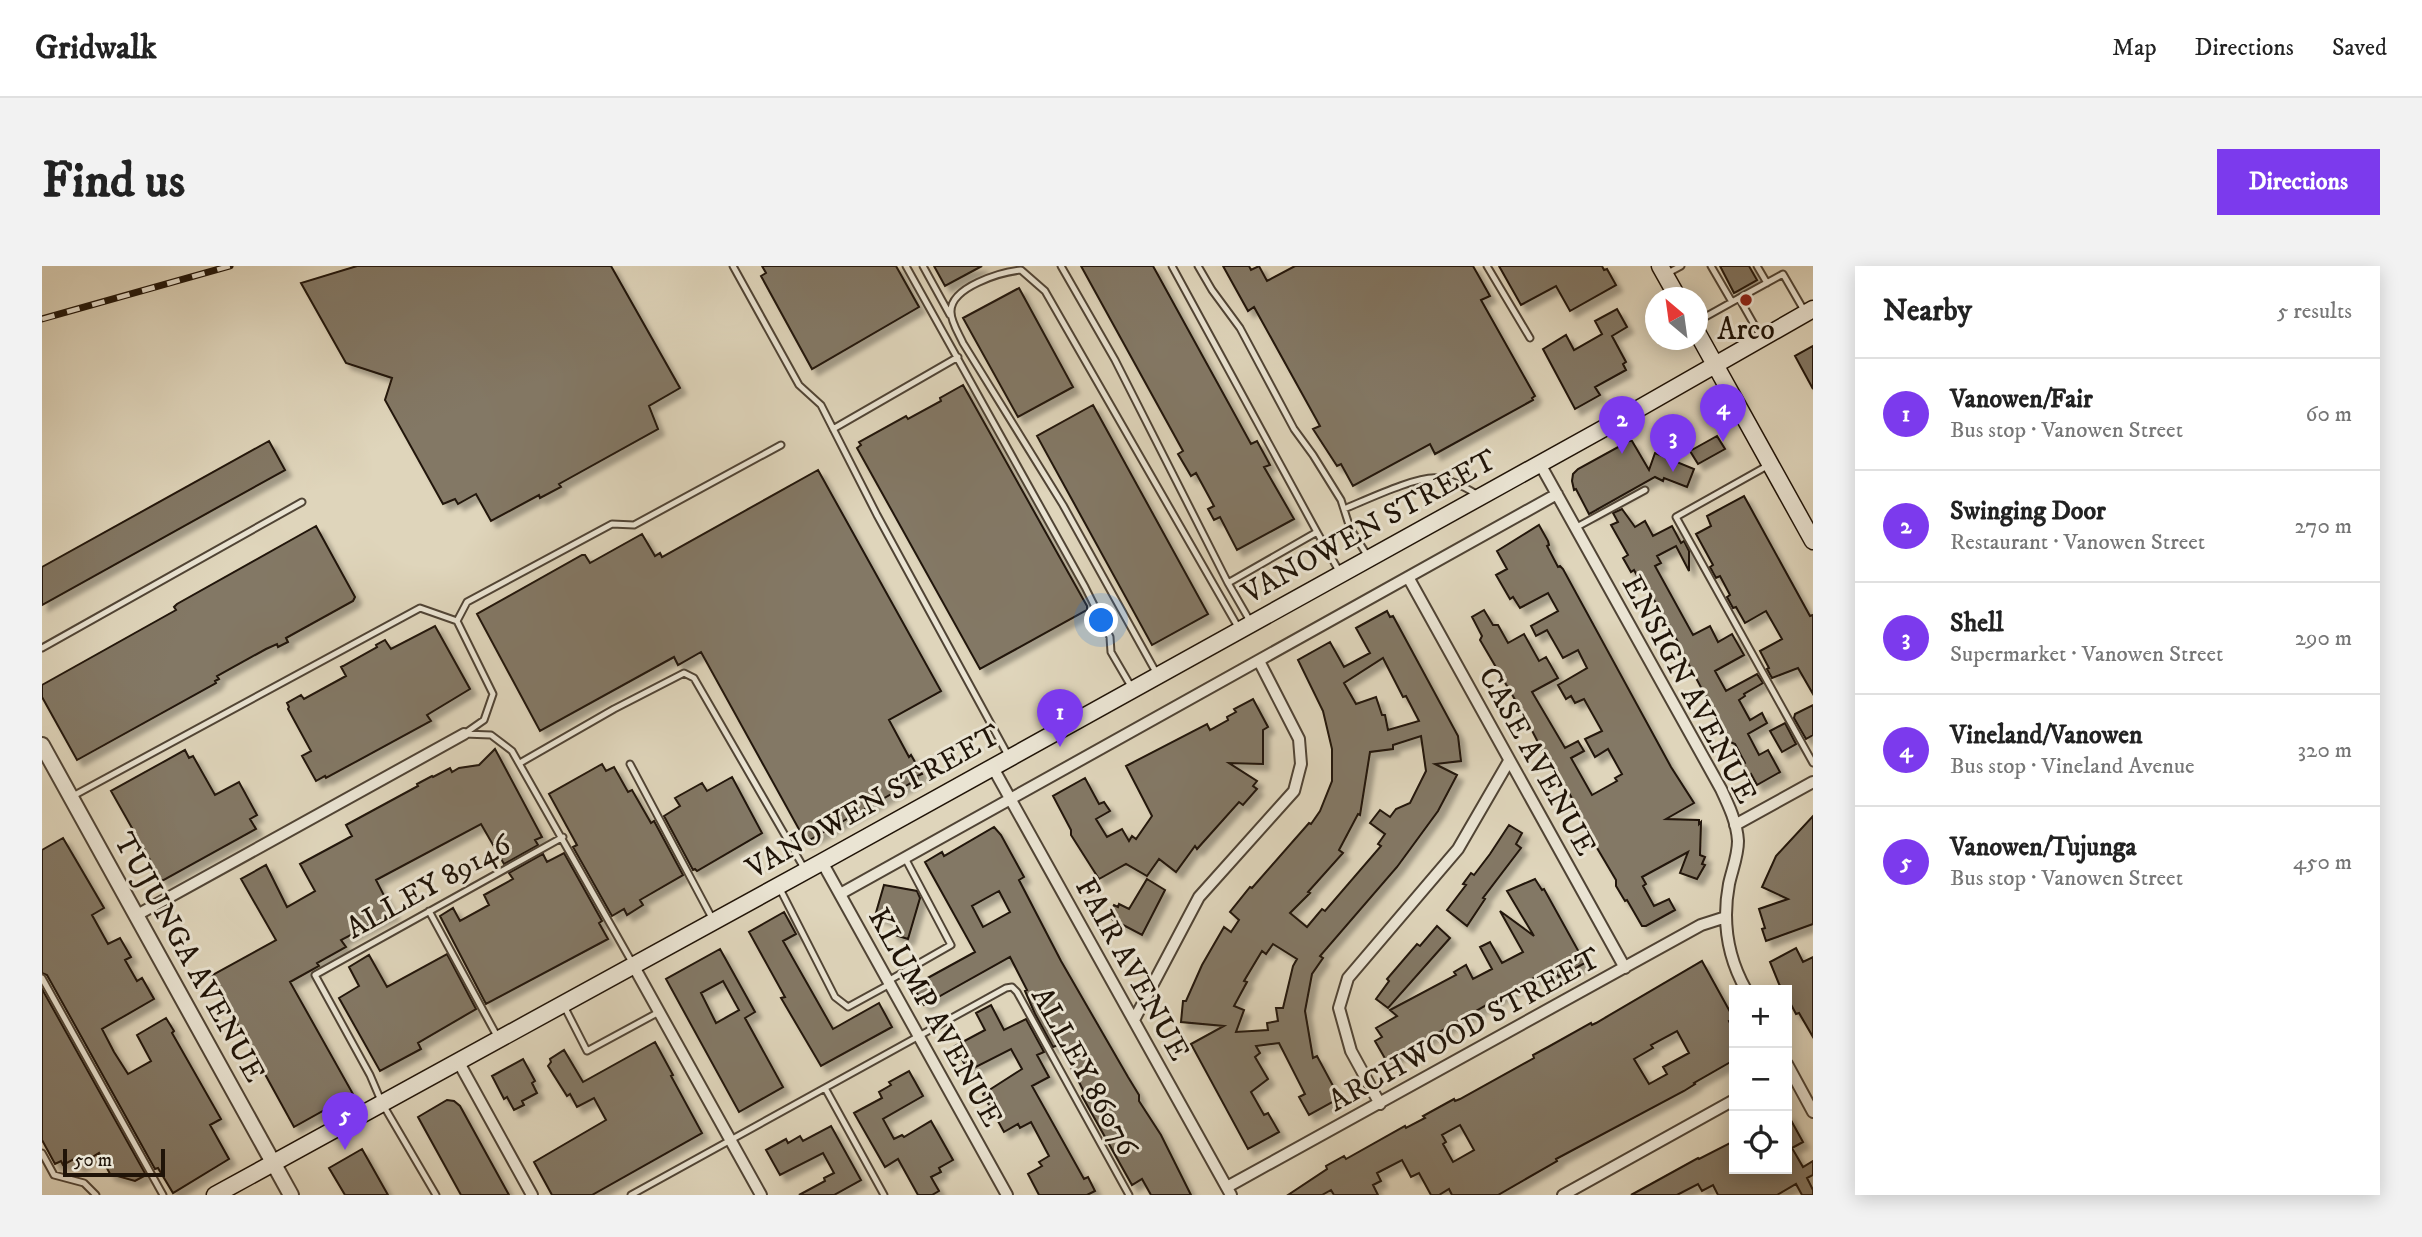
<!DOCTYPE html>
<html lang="en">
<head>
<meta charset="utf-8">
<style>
	body { margin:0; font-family:"IM FELL DW Pica",serif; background:#f2f2f2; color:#222 }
	.controls { position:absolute; right:21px; bottom:21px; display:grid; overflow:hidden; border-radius:0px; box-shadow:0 4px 18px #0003 }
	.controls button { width:63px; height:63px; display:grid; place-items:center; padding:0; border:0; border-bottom:2px solid #e0e0e0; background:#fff; color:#222; font:35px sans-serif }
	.compass { position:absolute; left:1603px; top:21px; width:63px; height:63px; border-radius:50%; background:#fff; box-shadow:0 4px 18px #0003; rotate:331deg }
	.scale { position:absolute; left:21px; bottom:18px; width:102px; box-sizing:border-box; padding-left:7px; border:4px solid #201408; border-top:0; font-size:19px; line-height:24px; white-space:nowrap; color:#201408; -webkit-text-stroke:5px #eae4d3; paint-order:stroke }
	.you { position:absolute; left:1060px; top:355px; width:24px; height:24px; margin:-18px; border:5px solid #fff; border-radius:50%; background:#1a73e8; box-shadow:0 0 0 10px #1a73e833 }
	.badge { display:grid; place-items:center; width:46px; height:46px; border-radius:50%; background:#7c3aed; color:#fff; font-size:23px; font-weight:700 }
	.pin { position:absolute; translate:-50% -58px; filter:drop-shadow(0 2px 4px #0008) }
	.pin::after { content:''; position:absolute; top:37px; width:24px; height:21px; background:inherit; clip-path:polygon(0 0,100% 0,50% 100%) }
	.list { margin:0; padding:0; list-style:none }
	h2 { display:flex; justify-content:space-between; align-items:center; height:91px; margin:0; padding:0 28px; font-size:30px }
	h2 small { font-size:23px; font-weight:400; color:#767676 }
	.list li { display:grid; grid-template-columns:46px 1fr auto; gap:21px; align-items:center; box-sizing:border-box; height:112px; padding:0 28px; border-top:2px solid #e0e0e0 }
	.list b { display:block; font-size:26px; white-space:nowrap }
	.list p { margin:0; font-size:23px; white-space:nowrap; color:#767676 }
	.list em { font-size:23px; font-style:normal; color:#767676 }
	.icon { flex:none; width:38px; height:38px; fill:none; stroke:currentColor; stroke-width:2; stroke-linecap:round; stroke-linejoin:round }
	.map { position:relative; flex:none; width:1771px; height:929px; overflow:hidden; border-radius:0px }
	header { display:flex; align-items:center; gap:42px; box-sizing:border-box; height:98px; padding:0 35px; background:#fff; border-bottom:2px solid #e0e0e0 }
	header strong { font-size:33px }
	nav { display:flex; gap:38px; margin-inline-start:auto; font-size:24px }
	.intro { display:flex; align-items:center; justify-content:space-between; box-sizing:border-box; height:168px; padding:0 42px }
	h1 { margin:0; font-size:49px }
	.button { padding:18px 32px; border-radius:0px; background:#7c3aed; color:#fff; font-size:24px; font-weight:700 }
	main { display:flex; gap:42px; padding:0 42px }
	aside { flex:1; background:#fff; border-radius:0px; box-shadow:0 4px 18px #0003 }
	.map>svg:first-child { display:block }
	.building { fill:#837865; stroke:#201408; stroke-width:2; fill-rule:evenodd; filter:url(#shadow) }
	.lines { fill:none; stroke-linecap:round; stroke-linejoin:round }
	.service-casing { stroke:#504435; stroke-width:9 }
	.minor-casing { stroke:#504435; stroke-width:14 }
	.tertiary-casing { stroke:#504435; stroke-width:18 }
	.secondary-casing { stroke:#201408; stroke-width:19 }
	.service { stroke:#eae4d3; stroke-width:5 }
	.minor { stroke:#eae4d3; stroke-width:10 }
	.tertiary { stroke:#eae4d3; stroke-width:14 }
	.secondary { stroke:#eae4d3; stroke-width:16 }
	.rail-casing { stroke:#201408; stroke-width:7 }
	.rail { stroke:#eae4d3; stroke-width:4.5; stroke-dasharray:13; stroke-linecap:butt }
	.poi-dot { fill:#8f2418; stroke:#eae4d3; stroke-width:2.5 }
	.labels { text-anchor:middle; stroke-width:6; stroke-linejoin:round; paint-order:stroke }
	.poi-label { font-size:30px; fill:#201408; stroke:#eae4d3 }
	.street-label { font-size:30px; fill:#201408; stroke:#eae4d3 }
</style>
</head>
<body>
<header>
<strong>Gridwalk</strong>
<nav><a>Map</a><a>Directions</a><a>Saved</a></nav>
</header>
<div class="intro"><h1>Find us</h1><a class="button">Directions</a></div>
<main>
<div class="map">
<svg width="1771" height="929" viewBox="0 0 1771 929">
	<defs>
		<filter id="shadow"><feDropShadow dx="6" dy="6" stdDeviation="2" flood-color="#0004"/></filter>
	</defs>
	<rect width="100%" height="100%" fill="#dfd5bb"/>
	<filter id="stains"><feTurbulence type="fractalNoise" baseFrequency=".00286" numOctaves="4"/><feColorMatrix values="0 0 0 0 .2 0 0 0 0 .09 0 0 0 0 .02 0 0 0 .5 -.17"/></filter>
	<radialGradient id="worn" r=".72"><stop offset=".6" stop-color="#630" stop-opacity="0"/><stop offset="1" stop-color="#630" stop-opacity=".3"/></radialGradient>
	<path class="building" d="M315 0H569L638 122 607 140 616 163 517 218 519 221 498 232 497 229 449 255 434 228 416 238 413 233 401 238 343 134 350 112 304 97 259 17Z
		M720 0H854L877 41 770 103 719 10 724 7Z
		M892 0H940L903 20Z
		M1039 0H1111L1209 178 1215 175 1228 199 1222 201 1252 253 1195 284 1178 251 1172 254 1166 243 1172 240 1154 207 1149 210 1136 188 1141 185Z
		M1181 0H1207L1209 4 1217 0 1225 15 1253 0H1431L1448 30 1439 34 1493 130 1490 132 1491 134 1393 188 1388 178 1311 220 1299 198 1295 200 1271 163 1278 160 1212 41 1206 45Z
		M1457 0H1560L1562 4 1565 3 1574 19 1528 45 1514 20 1479 39Z
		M1678 0H1707L1715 14 1692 27Z
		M977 22 1031 121 976 151 921 52Z
		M1575 43 1585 61 1570 70 1584 96 1581 98 1584 104 1553 121 1558 129 1533 143 1501 83 1524 69 1532 84 1560 68 1553 55Z
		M1771 80V123L1753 90Z
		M921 119 1045 340V344L938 403 815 182 819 179 817 176 864 150 866 153 899 135 898 132Z
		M1051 139 1166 348 1110 379 995 170Z
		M1675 170 1683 183 1656 198 1648 185Z
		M227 175 243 204 0 339V301Z
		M1587 175H1590L1607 204 1613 187 1652 203 1645 221 1622 212 1621 215 1613 211 1547 248 1534 223 1532 224 1530 215 1531 208 1536 203Z
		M776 204 899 425 847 454 867 491 869 489 880 508 875 510 876 513 764 576 659 386 636 399 632 391 498 465 435 348 540 289H543L548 297 600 268 613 290 618 287 620 291Z
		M1702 230 1768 350 1771 349V428L1756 402 1730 412 1725 403 1727 402 1718 385 1740 373 1724 345 1703 357 1694 341 1691 342 1685 331 1688 329 1678 310 1674 312 1668 301 1671 299 1654 268 1669 260 1665 250Z
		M1580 243 1593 261 1603 255 1611 270 1630 260 1639 277 1642 275 1647 285V305L1634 280 1615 290 1619 297 1613 300 1651 369 1668 360 1676 376 1690 368 1702 389 1673 405 1684 425 1715 408 1721 417 1702 428 1703 430 1697 434 1708 454 1720 447 1725 457 1706 468 1717 489 1726 484 1738 506 1715 519 1709 508 1706 510 1700 499 1703 497 1693 478 1688 476 1645 395 1643 396 1634 380 1637 378 1626 358 1623 360 1616 348 1619 347 1609 328 1604 326 1592 304 1589 306 1581 292 1586 289 1569 259 1576 256 1571 247Z
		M1497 259 1506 275 1507 279 1505 280 1516 301 1518 300 1521 303 1629 501 1652 537 1624 553 1657 554V558L1659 556 1658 589 1663 591 1660 598 1663 599 1655 613 1638 607 1646 586 1600 611 1604 618 1601 620 1612 640 1627 633 1633 644 1604 660H1600L1585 634 1583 635 1574 620V614L1539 555V549L1527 527 1524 529 1518 519 1482 449 1438 374 1440 370 1430 351 1442 344 1451 359H1456L1466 377 1482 368 1497 395 1504 391 1516 412 1490 426 1523 482 1536 475 1542 485 1529 492 1550 529 1575 515 1573 512 1580 508 1566 483 1553 491 1543 473 1560 465 1542 433 1533 437 1529 430 1524 433 1516 419 1545 402 1536 384 1521 392 1505 364 1494 370 1489 360 1516 345 1506 327 1478 342 1471 331 1468 333 1454 309 1465 303 1455 285Z
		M274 260 313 331 311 335 244 372 246 376 236 381 235 378 224 383 175 410 177 413 173 415 174 417 35 494 0 431V419L134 344 132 341 135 338Z
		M1345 345 1348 351 1351 350 1416 470 1419 495 1393 498 1415 509 1396 545 1355 601 1278 690 1281 692 1270 708 1263 745 1271 792 1275 790 1296 829 1294 830 1296 833 1267 849 1257 831 1263 828 1237 777 1214 780 1218 787 1213 791 1226 813 1209 826 1222 849 1226 847 1237 866 1206 883 1149 778 1182 760 1139 756 1141 735H1144L1160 699 1182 661 1189 666 1197 654 1188 646 1208 621 1210 622 1267 557 1269 558 1278 545 1290 515V483L1281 445 1256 394 1288 376 1302 401 1328 387 1314 362ZM1341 392 1361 431 1364 430 1377 455 1346 464 1343 449H1340L1334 431 1314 438 1302 417ZM1379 470 1384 505 1368 537 1354 543 1348 551 1338 544 1328 557 1343 568 1336 578 1339 580 1283 645 1280 643 1265 661 1248 647 1268 627 1266 626 1301 587 1297 584 1316 548 1318 549 1328 486 1351 483V479ZM1231 678 1255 693 1251 700 1241 742H1234L1236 755 1225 757 1226 764 1194 766 1202 744 1192 740 1205 716 1202 715 1220 685 1224 688Z
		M393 360 428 423 385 449 389 455 284 512 283 510 274 515 260 490 269 485 246 443 247 441 245 437 259 429 262 433 304 410 299 401 301 400 335 381 334 379 343 374 349 383Z
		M1211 433 1226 461 1221 464V498L1187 497 1215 515 1211 520 1215 523 1201 539 1197 536 1155 583 1153 580 1134 606 1117 593 1105 610 1084 598 1057 613 1029 569V564L1011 530 1043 512 1057 538 1062 536 1068 545 1054 553 1065 571 1080 563 1087 575 1090 570 1094 573 1110 550 1084 500 1165 458 1168 464 1186 454 1185 451 1194 446 1192 443Z
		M1771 439V469L1764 473 1752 452 1753 448Z
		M1743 457 1754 478 1740 486 1728 465Z
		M453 483 500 571 493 574 496 579 462 598 439 558 334 614 351 647 299 674 304 681 275 697 277 700 248 716 311 828 252 861 169 710 234 674 199 613 224 599 245 641 273 625 258 598 310 570 304 559 376 520 375 518 390 510 391 511 408 502 410 506 417 502 437 499Z
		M143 484 147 492 151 490 173 529 197 516 215 549 208 553 214 563 120 615 69 525Z
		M560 498 564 505 572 501 586 526 590 524 609 557 612 555 641 609 598 634 601 639 585 649 582 643 570 650 531 581 535 579 507 528Z
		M690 511 720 567 655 605 653 603 651 604 622 550 638 540 633 532 660 517 665 525Z
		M1771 550V658L1724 675 1720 663 1723 662 1717 643 1746 633 1720 621 1734 590Z
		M1467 559 1480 567 1474 578 1479 582 1441 632 1443 633 1425 660 1405 644 1424 619 1421 618 1429 607 1432 609 1448 588Z
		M952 561 959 569 976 600 982 611 977 614 1019 695 1086 811 1097 829V835L1119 869 1149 929H1109L1100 913 1090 919 1040 830 1043 828 1036 814 1016 779 1011 781 993 748 983 725 985 724 968 691 882 739 871 720 933 686 883 596 900 586 902 590ZM957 625 968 646 941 661 930 640Z
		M21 572 62 642 50 649 66 678 78 672 89 691 83 694 95 715 100 712 112 733 60 763 72 786 86 808 109 795 95 769 124 752 132 765 130 767 179 853 168 859 187 893 131 927 116 902 113 903 5 709 0 707V584Z
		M522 587 560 655 557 657 566 673 444 738 398 650 411 642 418 655 447 639 442 629 471 613 467 607 501 588 505 596Z
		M1105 613 1123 624 1100 669 1066 651 1072 639 1076 641 1077 638 1087 643Z
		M1493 613 1500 624 1502 623 1543 697 1517 711 1515 708 1506 713 1502 706 1345 796 1333 775 1340 771 1334 762 1355 750 1348 744 1414 709 1412 706 1424 699 1431 713 1450 703 1438 681 1448 676 1460 697 1481 686 1458 645 1492 670 1465 625Z
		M842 619 875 625 878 632 866 673 850 668 854 656 833 650Z
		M742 646 754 668 741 675 791 763 837 737 850 761 779 800 739 732 743 731 707 666Z
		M1395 660 1408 672 1346 742 1334 733 1347 715 1345 713 1375 678 1378 680Z
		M1754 682 1761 696 1771 691V771L1757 747 1754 748 1745 731V724H1741L1737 718 1728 696Z
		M678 683 713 746 703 752 741 821 697 846 624 713ZM681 715 697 744 674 757 659 727Z
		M405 688 434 743 376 777 379 783 338 805 297 732 317 720 307 701 327 689 345 721Z
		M1660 695 1692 753 1687 755 1692 766V794L1652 817 1653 818 1642 825 1514 893 1515 895 1456 929H1410L1407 923 1397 929H1389L1377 907 1369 911 1360 894 1335 907 1339 915 1331 919 1336 929H1292L1289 924 1280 929H1246L1285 903 1284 900 1302 890 1304 893 1363 860 1364 862 1383 852 1381 850 1412 833 1413 835 1418 833 1492 792 1491 789 1506 781 1549 757 1550 759 1554 757ZM1635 765 1647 787 1621 801 1625 808 1607 818 1592 793 1611 782 1609 779ZM1418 859 1432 884 1411 896 1401 878 1404 876 1400 869Z
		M0 723 104 909 93 915 68 908 57 887 36 900 32 893 21 899 19 895 13 898 0 874Z
		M949 739 962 764 984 753 1002 786 995 789 1007 811 990 820 1042 913 1046 911 1053 925 1045 929H997L986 908 1000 900 997 896 1007 890 989 856 978 862 976 858 962 866 941 828 980 803 969 783 926 805 913 780 943 764 934 747Z
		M613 776 631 809 629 810 660 867 550 929H510L492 896 564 854 552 832 535 841 528 828 525 830 506 800 509 796 508 793 522 784 541 816Z
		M481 793 493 815 490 817 495 827 480 835 482 839 472 844 465 831 462 833 450 810Z
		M867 805 881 830 841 853 852 873 860 869 862 871 889 855 911 894 897 902 899 906 889 911 897 925 890 929H876L856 893 843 901 812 847 840 832 837 826 849 819 847 816Z
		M405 834 412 835 418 840 467 929H419L376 851Z
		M1745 847 1761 876 1750 882 1761 901 1771 895V909L1765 912 1771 924V929H1760L1754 918 1735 929H1676L1671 919 1660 925 1656 918 1635 929H1589L1656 892 1657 893 1688 877 1692 885V903H1745Z
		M789 860 819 914 792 929H757L783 915 782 912 792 907 781 887 738 909 724 884 744 873 746 877 758 870 761 875Z
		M320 883 346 929H303L287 902Z"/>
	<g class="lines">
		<defs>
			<path id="service" d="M691 0 757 119 779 139 835 249 967 491
				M864 0 1043 321 1068 371 1069 386 1090 422
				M881 0 908 49
				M1019 0 1073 94 1186 317
				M1130 0 1275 266
				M1156 0 1170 24 1198 62 1252 163 1271 189 1299 234 1308 262 1325 289
				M1445 0 1488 72
				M1669 0 1690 36 1741 8 1763 46
				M1715 0 1725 17
				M1626 7 1639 0
				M1697 32 1718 69
				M1656 55 1690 36
				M791 163 916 91
				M1725 200 1634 251 1771 497
				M1302 243C1322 235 1376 209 1396 212 1411 214 1424 222 1436 229
				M1533 262 1603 224
				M415 355 425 336 570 258 592 259 739 179
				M1208 355 1186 317 1275 266 1297 305
				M0 382 260 236
				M1115 408 1021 239 921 77C917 68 909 56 909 46 908 21 959 6 979 4L1003 25 1196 361
				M422 468 449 469 470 485 591 698
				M478 497 572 443 642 407 652 412 762 602
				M588 498 670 652
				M31 530 378 342 415 355 451 428 442 454 422 468
				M738 623 793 731 806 741 848 718
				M387 645 455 770
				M0 712 121 929
				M846 715 909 679 863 592
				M522 740 545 785 617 746
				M783 822 842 929
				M0 887 12 909 42 917 54 929
				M394 929 340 837 328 809 273 709 521 571
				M589 929 964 722 970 721 975 726 1087 929"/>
			<path id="minor" d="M1498 198 1679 523C1687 540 1695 557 1696 575 1696 590 1690 604 1687 618 1680 655 1686 692 1704 724
				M1366 311 1583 702
				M950 500 1189 929
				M1693 559 1771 516
				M780 596 965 929
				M798 628 1515 228
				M95 649 422 468
				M591 699 719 929
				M1092 754 1157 631 1252 525 1259 498 1257 473 1217 395
				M416 795 490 929
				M1745 798 1771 846
				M1338 838 1309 785 1297 742 1306 712 1416 583 1467 495
				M1185 921 1659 659 1684 651
				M1521 929 1692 834"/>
			<path id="tertiary" d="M0 479 249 929"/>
			<path id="secondary" d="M1618 0 1636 32
				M1656 68 1771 275
				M173 929 780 596 1575 155 1771 43"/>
		</defs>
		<use href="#service" class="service-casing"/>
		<use href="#minor" class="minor-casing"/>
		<use href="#tertiary" class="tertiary-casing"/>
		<use href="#secondary" class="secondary-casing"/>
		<use href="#service" class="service"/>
		<use href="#minor" class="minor"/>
		<use href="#tertiary" class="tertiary"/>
		<use href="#secondary" class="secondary"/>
		<defs>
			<path id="rail" d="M0 53 188 0"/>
		</defs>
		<use href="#rail" class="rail-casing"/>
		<use href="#rail" class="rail"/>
	</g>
	<circle class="poi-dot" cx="1704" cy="34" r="7"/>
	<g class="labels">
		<g class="poi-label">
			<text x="1704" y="73">Arco</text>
		</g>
		<g class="street-label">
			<text transform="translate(1327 260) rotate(-29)" y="10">VANOWEN STREET</text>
			<text transform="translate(1648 423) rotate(62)" y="10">ENSIGN AVENUE</text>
			<text transform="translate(1496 495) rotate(61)" y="10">CASE AVENUE</text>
			<text transform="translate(831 535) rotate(-29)" y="10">VANOWEN STREET</text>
			<text transform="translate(386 620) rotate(-29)" y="10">ALLEY 89146</text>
			<text transform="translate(148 691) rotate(61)" y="10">TUJUNGA AVENUE</text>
			<text transform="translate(1091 703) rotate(61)" y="10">FAIR AVENUE</text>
			<text transform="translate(894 751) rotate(61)" y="10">KLUMP AVENUE</text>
			<text transform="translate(1422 763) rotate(-29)" y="10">ARCHWOOD STREET</text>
			<text transform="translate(1043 805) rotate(61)" y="10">ALLEY 86076</text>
		</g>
	</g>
	<rect width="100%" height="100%" filter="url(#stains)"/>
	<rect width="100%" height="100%" fill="url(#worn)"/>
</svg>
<div class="controls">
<button>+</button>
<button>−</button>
<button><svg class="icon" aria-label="locate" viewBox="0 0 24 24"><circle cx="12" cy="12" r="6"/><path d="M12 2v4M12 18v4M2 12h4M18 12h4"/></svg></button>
</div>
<svg class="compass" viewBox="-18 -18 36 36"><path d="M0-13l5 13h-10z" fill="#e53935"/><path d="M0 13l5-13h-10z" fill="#767676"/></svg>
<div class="scale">50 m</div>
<div class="you"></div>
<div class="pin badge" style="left:1018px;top:481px">1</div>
<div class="pin badge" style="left:1580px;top:188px">2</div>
<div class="pin badge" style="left:1631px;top:206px">3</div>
<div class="pin badge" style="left:1681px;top:176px">4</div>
<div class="pin badge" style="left:303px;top:884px">5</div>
</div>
<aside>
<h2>Nearby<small>5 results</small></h2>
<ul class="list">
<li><span class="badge">1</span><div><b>Vanowen/Fair</b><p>Bus stop · Vanowen Street</p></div><em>60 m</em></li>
<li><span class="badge">2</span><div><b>Swinging Door</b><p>Restaurant · Vanowen Street</p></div><em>270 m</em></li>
<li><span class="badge">3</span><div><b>Shell</b><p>Supermarket · Vanowen Street</p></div><em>290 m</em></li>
<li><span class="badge">4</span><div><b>Vineland/Vanowen</b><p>Bus stop · Vineland Avenue</p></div><em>320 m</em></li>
<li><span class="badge">5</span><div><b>Vanowen/Tujunga</b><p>Bus stop · Vanowen Street</p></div><em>450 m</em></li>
</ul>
</aside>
</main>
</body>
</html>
